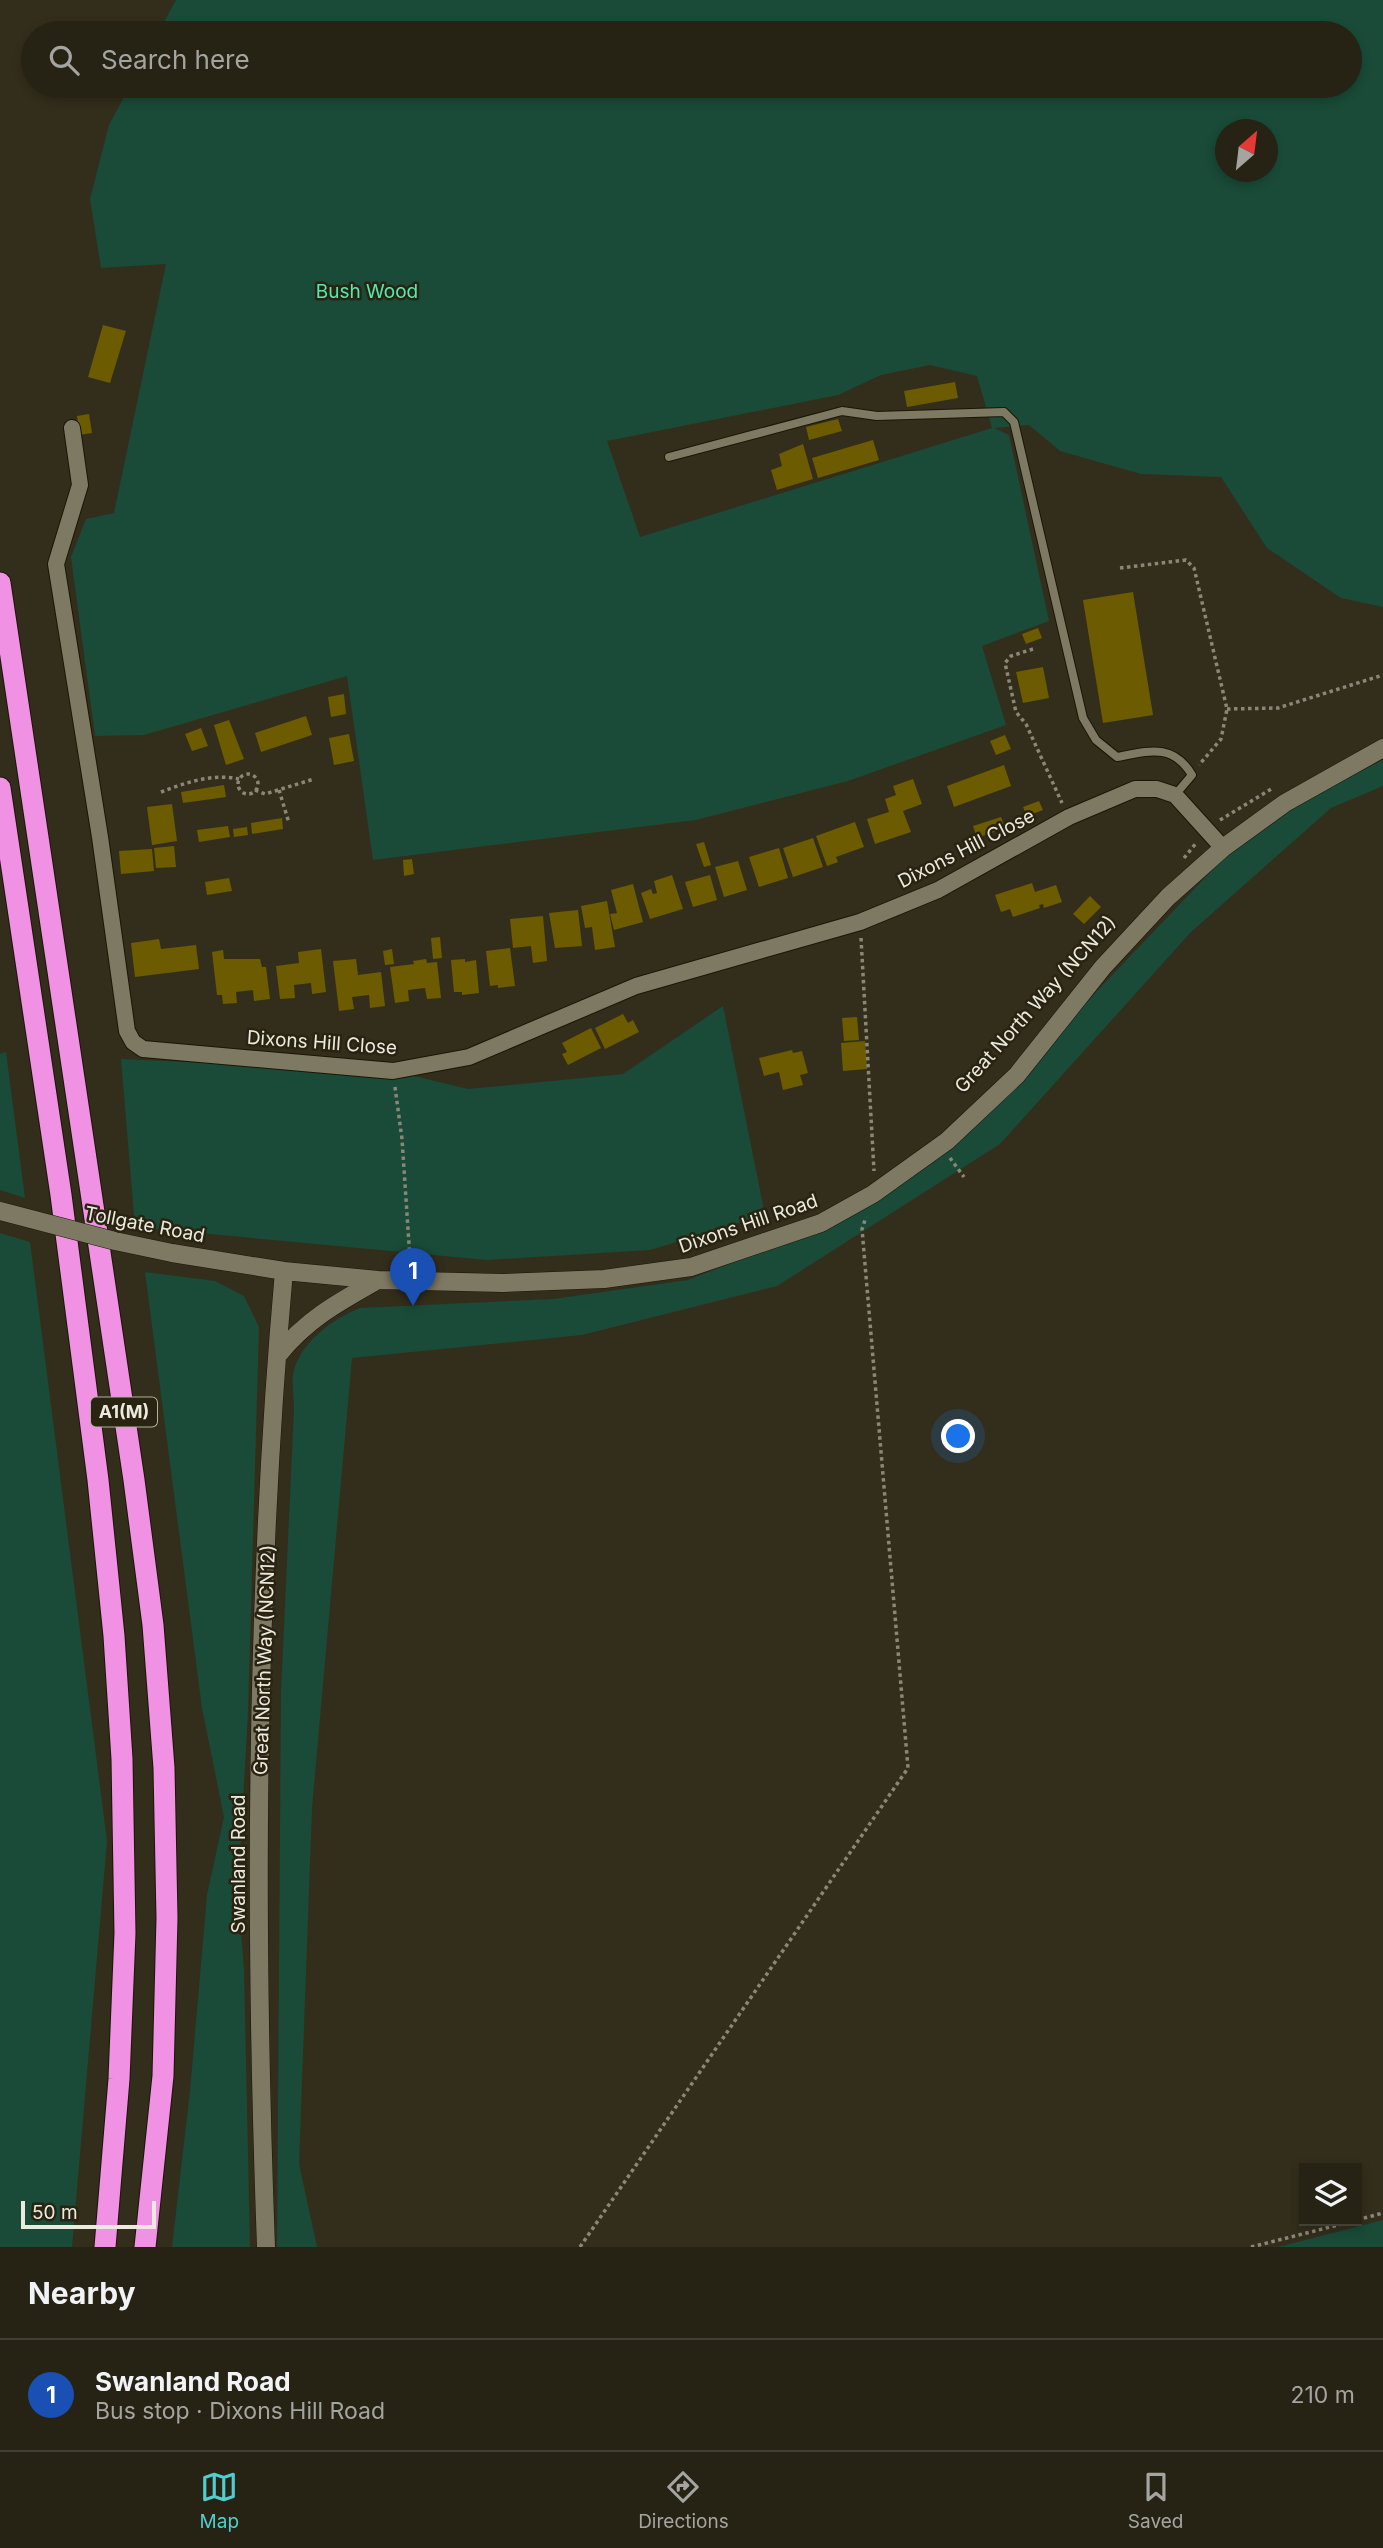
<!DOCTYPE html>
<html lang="en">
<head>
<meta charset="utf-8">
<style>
	body { margin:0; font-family:Inter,sans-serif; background:#322f22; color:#f1f3f6 }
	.controls { position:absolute; right:21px; bottom:21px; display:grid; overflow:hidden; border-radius:0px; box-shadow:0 4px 10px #0003 }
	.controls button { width:63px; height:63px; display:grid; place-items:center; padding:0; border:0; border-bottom:2px solid #423f34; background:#262214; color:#f1f3f6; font:35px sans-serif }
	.compass { position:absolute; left:1215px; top:119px; width:63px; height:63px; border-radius:50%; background:#262214; box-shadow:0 4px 10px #0003; rotate:28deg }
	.scale { position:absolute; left:21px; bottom:18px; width:135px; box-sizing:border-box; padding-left:7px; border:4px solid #eceade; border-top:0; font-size:19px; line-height:24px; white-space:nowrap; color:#eceade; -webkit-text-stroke:5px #292412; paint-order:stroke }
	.you { position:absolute; left:959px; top:1437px; width:24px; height:24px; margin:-18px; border:5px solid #fff; border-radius:50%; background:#1a73e8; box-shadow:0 0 0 10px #1a73e833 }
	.badge { display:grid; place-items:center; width:46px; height:46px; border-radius:50%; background:#52cdcd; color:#fff; font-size:23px; font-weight:700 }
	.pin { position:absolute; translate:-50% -58px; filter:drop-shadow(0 2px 4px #0008) }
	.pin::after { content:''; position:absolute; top:37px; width:24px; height:21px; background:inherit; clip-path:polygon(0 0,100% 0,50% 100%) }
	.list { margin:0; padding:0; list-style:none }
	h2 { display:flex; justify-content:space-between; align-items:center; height:91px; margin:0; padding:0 28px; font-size:30px }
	h2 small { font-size:23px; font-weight:400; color:#a4a4a0 }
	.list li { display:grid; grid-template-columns:46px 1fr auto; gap:21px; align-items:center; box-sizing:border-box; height:112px; padding:0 28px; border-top:2px solid #423f34 }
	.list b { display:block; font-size:26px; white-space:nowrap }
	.list p { margin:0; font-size:23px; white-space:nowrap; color:#a4a4a0 }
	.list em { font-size:23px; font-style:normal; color:#a4a4a0 }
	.icon { flex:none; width:38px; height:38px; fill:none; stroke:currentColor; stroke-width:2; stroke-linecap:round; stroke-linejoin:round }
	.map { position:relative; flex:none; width:1383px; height:2247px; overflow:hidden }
	.search { position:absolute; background:#262214; box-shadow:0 4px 10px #0003; left:21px; right:21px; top:21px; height:77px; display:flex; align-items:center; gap:18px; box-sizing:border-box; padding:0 24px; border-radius:38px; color:#a4a4a0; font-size:26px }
	.sheet { height:203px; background:#262214 }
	nav { display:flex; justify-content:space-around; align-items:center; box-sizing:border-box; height:98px; border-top:2px solid #423f34; background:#262214; font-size:19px; color:#a4a4a0 }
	nav a { display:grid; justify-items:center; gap:4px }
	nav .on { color:#52cdcd }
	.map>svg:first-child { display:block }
	.green { fill:#194b38; fill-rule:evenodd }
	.building { fill:#6d5b00 }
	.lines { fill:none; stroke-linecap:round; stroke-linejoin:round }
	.service-casing { stroke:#1b1605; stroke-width:10 }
	.minor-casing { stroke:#1b1605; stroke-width:18 }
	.tertiary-casing { stroke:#1b1605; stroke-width:19 }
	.motorway-casing { stroke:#1b1605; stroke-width:23 }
	.path { stroke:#8b8778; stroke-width:3.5; stroke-dasharray:3.5 3.5; stroke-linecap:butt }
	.service { stroke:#7e7963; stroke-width:8 }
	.minor { stroke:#7e7963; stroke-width:16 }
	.tertiary { stroke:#7e7963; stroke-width:18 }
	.motorway { stroke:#f091e4; stroke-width:21 }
	.tertiary-bridge-casing { stroke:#1b1605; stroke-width:19; stroke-linecap:butt }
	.tertiary-bridge { stroke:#7e7963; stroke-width:18 }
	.labels { text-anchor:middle; stroke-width:5; stroke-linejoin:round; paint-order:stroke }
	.shield { fill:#292412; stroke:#b2afa1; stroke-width:2 }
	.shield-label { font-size:18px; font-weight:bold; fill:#eceade }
	.park-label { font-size:19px; fill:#51eab0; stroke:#292412 }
	.street-label { font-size:19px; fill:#eceade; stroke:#292412 }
</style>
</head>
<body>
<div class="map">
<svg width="1383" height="2247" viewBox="0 0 1383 2247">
	<rect width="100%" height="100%" fill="#332e1b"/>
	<path class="green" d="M176 0H1383V607L1341 598 1267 548 1221 477 1141 474 1060 451 1029 425 994 428 1009 435 1049 621 982 646 1006 725 848 781 696 820 373 860 347 676 144 735 95 736 71 557 86 519 114 513 166 264 101 268 90 199 109 125 130 86H1350V33H158ZM1226 130H1268V172H1226ZM930 365 977 376 992 428 640 537 607 441 838 395 881 375Z
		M1383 760V786L1331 808 1191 932 1000 1144 777 1286 582 1335 352 1358 312 1808 299 2164 317 2247H277L281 1692 294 1409C294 1397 291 1381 294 1370 303 1340 333 1319 360 1308L553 1299 688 1280 853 1216 906 1181 1004 1098 1096 992 1222 860 1292 807Z
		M723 1006 765 1215 650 1250 487 1260 135 1227 121 1059 393 1071 468 1089 623 1074Z
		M6 1052 25 1198 0 1190V1054Z
		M0 1233 30 1242 107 1841 72 2247H0Z
		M145 1272 215 1281 244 1296 259 1327 248 1712 238 1892 244 1970 250 2247H172L190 2091 207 1895 224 1817 202 1708Z
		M1383 2220V2247H1278Z"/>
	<path class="building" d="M103 325 126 331 110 383 88 377Z
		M955 382 958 398 907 407 904 391Z
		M89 414 92 433 79 435 77 416Z
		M838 419 842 431 809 440 806 427Z
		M873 440 879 460 818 478 812 458Z
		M803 444 813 479 777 490 771 470 782 466 779 454Z
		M1133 592 1153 715 1103 723 1083 600Z
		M1038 628 1042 638 1026 644 1022 634Z
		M1043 667 1049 698 1023 703 1016 672Z
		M344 694 346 714 331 717 328 697Z
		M306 716 312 735 261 752 255 733Z
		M229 720 244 759 226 765 214 725Z
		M201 728 208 746 192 751 185 734Z
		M349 734 354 761 334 765 329 738Z
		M1005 735 1011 749 996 755 990 741Z
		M1004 765 1011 786 954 807 947 786Z
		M913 779 922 804 903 811 911 832 875 844 867 819 889 812 885 799 896 795 893 786Z
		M224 785 226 797 183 803 181 792Z
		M1039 801 1043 810 1027 816 1023 807Z
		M172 804 177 841 152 845 147 807Z
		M1001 817 1005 828 977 838 973 826Z
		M282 818 283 829 252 834 251 823Z
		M855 822 864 847 836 857 838 862 827 866 816 836Z
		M228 826 230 837 199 842 197 830Z
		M247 827 248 835 234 837 233 829Z
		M813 838 823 867 793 877 783 848Z
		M704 842 711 865 704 867 696 844Z
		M174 846 176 867 156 868 154 848Z
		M779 848 788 878 759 887 749 857Z
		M152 849 154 871 121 874 119 851Z
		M412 859 414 874 404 876 403 860Z
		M738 861 747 890 724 897 715 867Z
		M672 875 683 909 650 919 641 893 651 889 653 894 657 893 654 881Z
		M710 875 717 900 693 907 685 882Z
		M229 878 232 891 207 895 205 882Z
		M1032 883 1035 892 1056 885 1062 902 1044 908 1043 904 1039 905 1040 908 1013 917 1010 909 1001 912 995 895Z
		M633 884 643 922 614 930 610 914 617 913 611 890Z
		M1090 896 1101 907 1084 924 1073 914Z
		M607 901 615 947 595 950 592 927 585 928 581 906Z
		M578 910 582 946 555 948 549 913Z
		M543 916 547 961 533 963 531 946 513 948 510 919Z
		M440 937 442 958 433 959 431 938Z
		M159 939 161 949 196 945 199 969 135 977 131 943Z
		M510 948 515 986 498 988V985L490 986 486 951Z
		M321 949 326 992 312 994 311 983 294 985 295 998 280 999 276 966 299 963 298 952Z
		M392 949 394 964 385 965 383 951Z
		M223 950 224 959H260L262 967H266L270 999 254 1001 253 990 245 991 236 992 237 1003 223 1004 222 995H217L212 952Z
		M356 959 358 975 381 972 385 1006 370 1008 369 995 352 997 354 1009 339 1011 333 961Z
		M426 959 427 963 437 962 441 998 427 999 425 988 408 990 409 1001 395 1003 390 967 414 964 413 961Z
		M465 959V962L476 960 479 993 462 995V992H454L451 960Z
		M623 1014 628 1023 633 1020 639 1032 605 1049 595 1028Z
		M857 1017 859 1040 844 1041 842 1018Z
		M591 1028 601 1048 568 1065 562 1054 567 1052 562 1043Z
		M865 1041 867 1069 843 1071 841 1043Z
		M792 1050 793 1053 802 1051 808 1073 800 1075 803 1085 783 1090 779 1072 764 1076 759 1058Z"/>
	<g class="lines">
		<defs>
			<path id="service" d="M669 457 842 411 877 416 1004 412 1014 422 1083 718 1096 740 1117 757C1149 751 1173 743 1192 775L1175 795"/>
			<path id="minor" d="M72 428 80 485 56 564 100 837 127 1031 133 1042 143 1049 393 1071 469 1057 636 986 860 922 938 890 1069 817 1135 789H1157L1175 795 1223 848"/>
			<path id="tertiary" d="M172 1253 284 1271 378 1280 503 1283 604 1279 691 1267 821 1223 873 1194 947 1141 1017 1075 1103 967 1168 897 1223 848 1285 803 1383 748
				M278 1355C307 1319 339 1302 378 1280
				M266 2247C254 1922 255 1595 284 1271"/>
			<path id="motorway" d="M0 583 134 1480 153 1625 164 1768 167 1918 163 2076 145 2247
				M0 788 61 1195 98 1480 114 1636 122 1759 125 1933 119 2079 105 2247"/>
		</defs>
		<use href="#service" class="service-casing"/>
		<use href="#minor" class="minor-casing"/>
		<use href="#tertiary" class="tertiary-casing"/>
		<use href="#motorway" class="motorway-casing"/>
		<path class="path" d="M1120 568 1186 560 1194 568 1227 709 1221 739 1199 765
			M1033 649 1011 656 1005 663 1016 712 1026 724 1062 803
			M1227 709 1278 708 1383 675
			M238 784a10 10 0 1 1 20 0a10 10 0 1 1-20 0Z
			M255 790 265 794 314 779
			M279 790 289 823
			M161 792C185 783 212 773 239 779
			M1220 820 1273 788
			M1184 858 1197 842
			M861 938 874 1171
			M395 1087 402 1139 410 1259
			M950 1158 964 1177
			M1357 2220 1383 2213
			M580 2247 908 1768 862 1229 866 1217
			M1251 2247 1354 2221"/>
		<use href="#service" class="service"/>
		<use href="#minor" class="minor"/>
		<use href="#tertiary" class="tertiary"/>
		<use href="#motorway" class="motorway"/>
		<defs>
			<path id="tertiary-bridge" d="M0 1211 115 1241 172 1253"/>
		</defs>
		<use href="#tertiary-bridge" class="tertiary-bridge-casing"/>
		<use href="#tertiary-bridge" class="tertiary-bridge"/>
	</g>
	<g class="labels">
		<rect class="shield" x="91" y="1397.5" width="66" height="29" rx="5"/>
		<g class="shield-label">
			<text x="124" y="1418">A1(M)</text>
		</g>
		<g class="park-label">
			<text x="367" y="298">Bush Wood</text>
		</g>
		<g class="street-label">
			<text transform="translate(966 848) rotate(-27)" y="7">Dixons Hill Close</text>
			<text transform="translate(1035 1004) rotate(-48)" y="7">Great North Way (NCN12)</text>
			<text transform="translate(322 1042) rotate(4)" y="7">Dixons Hill Close</text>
			<text transform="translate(748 1223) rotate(-19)" y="7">Dixons Hill Road</text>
			<text transform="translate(145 1224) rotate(11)" y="7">Tollgate Road</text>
			<text transform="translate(264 1660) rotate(-88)" y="7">Great North Way (NCN12)</text>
			<text transform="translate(238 1864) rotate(-90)" y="7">Swanland Road</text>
		</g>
	</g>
</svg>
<div class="controls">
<button><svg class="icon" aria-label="layers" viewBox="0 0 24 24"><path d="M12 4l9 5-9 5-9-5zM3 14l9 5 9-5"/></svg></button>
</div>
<svg class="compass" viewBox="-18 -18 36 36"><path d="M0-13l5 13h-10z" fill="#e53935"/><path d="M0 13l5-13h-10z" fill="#a4a4a0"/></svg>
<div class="scale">50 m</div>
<div class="you"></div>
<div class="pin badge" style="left:413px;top:1306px;background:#1a4fb4">1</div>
<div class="search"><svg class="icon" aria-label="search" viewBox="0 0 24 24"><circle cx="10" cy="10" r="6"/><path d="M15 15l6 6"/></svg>Search here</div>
</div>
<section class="sheet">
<h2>Nearby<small></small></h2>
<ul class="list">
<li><span class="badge" style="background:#1a4fb4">1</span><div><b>Swanland Road</b><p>Bus stop · Dixons Hill Road</p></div><em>210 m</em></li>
</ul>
</section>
<nav>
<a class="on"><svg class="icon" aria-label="map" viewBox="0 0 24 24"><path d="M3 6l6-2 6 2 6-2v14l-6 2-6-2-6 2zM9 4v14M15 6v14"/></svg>Map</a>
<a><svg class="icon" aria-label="directions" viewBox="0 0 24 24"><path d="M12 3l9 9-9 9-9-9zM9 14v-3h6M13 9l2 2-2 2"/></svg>Directions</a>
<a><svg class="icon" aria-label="saved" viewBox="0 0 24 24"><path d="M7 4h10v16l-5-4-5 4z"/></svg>Saved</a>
</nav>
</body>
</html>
